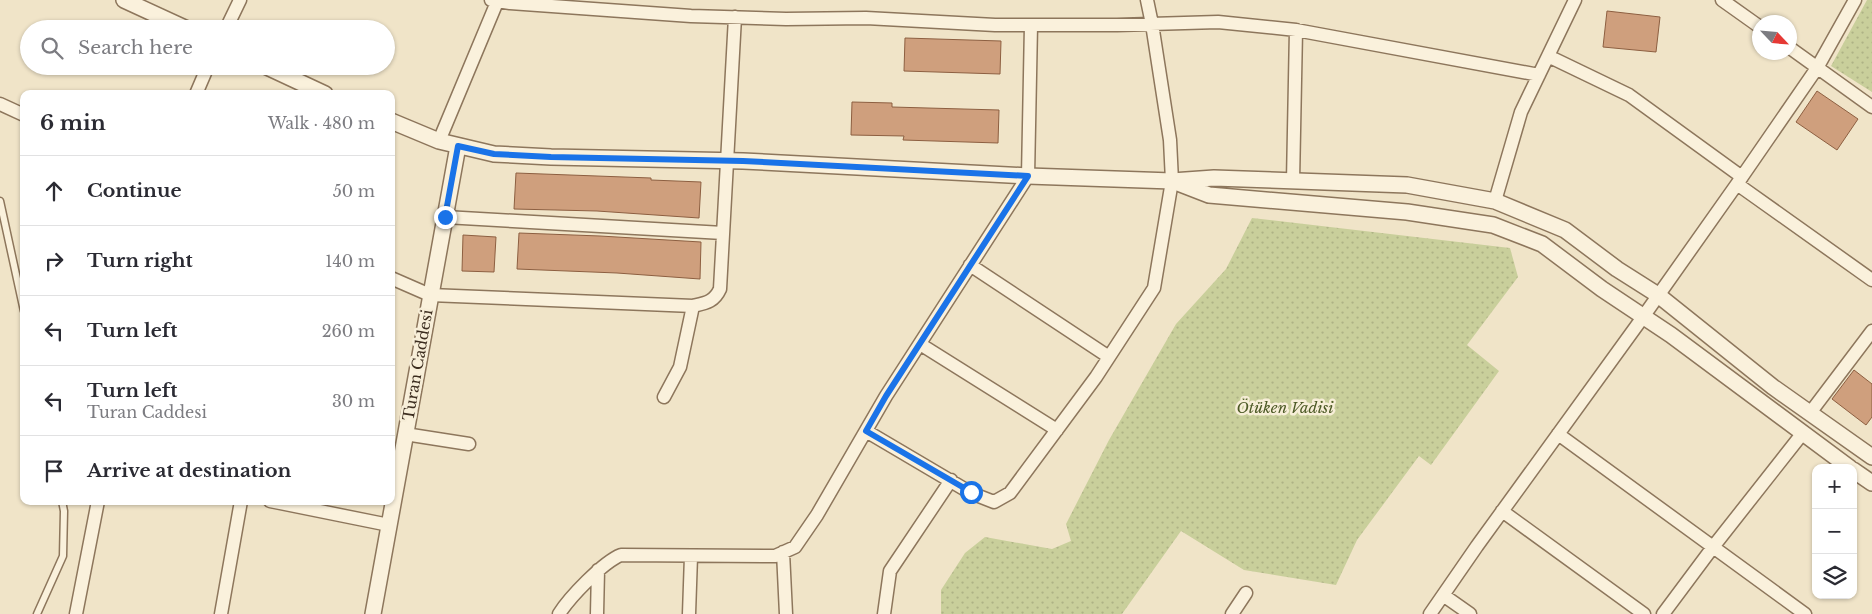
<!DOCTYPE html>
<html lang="en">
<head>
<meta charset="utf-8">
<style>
	body { margin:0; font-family:"Libre Baskerville",serif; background:#f7f7f7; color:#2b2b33 }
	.controls { position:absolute; right:15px; bottom:15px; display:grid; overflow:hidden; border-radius:10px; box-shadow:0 1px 4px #0004 }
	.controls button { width:45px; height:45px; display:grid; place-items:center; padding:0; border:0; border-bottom:1px solid #e1e1e2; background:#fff; color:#2b2b33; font:25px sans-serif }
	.compass { position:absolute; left:1752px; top:15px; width:45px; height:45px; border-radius:50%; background:#fff; box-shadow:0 1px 4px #0004; rotate:116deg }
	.stop { position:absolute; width:15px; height:15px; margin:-11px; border:4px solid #1a73e8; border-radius:50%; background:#fff }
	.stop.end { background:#1a73e8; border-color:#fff; box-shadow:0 1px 5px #0008 }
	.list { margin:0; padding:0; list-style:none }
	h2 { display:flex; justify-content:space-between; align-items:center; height:65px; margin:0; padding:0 20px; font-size:21px }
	h2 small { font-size:16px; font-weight:400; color:#7c7c81 }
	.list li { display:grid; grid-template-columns:32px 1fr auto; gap:15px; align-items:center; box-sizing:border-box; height:70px; padding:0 20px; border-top:1px solid #e1e1e2 }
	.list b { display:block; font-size:19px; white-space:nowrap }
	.list p { margin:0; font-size:16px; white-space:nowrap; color:#7c7c81 }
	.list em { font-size:16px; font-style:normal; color:#7c7c81 }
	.icon { flex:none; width:28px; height:28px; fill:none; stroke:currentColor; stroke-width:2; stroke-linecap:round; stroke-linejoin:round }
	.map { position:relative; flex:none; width:1872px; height:614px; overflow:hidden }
	.search { position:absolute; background:#fff; box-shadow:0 1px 4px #0004; left:20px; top:20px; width:375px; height:55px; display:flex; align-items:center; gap:12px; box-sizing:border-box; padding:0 18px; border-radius:28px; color:#7c7c81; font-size:19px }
	.panel { position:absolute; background:#fff; box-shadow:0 1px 4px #0004; left:20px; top:90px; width:375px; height:415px; border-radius:10px }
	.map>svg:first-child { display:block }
	.park { fill:url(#park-dots) }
	.building { fill:#cf9f7d; stroke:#8d5f41 }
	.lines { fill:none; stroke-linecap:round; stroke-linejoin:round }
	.service-casing { stroke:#8d765c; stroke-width:9 }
	.minor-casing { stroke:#8d765c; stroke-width:15 }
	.tertiary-casing { stroke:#8d765c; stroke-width:18 }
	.service { stroke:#faf1dc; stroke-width:6 }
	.minor { stroke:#faf1dc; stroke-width:12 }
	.tertiary { stroke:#faf1dc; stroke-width:15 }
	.route { stroke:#1a73e8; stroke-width:6 }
	.labels { text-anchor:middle; stroke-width:5; stroke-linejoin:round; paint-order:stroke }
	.street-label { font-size:15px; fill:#3d2e20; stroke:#f7eed8 }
	.park-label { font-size:15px; font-style:italic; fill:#4d5a26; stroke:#f7eed8 }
</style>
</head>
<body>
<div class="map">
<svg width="1872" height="614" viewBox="0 0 1872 614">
	<defs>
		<pattern id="park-dots" width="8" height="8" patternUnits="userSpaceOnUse" patternTransform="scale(1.25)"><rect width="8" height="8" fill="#c9cf9b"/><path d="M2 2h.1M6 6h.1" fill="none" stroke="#aeb285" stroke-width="1.8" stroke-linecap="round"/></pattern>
	</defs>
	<rect width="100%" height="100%" fill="#f0e4c8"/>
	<path class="park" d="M1867 0H1872V92L1831 66Z
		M1252 218 1510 248 1518 277 1467 345 1499 371 1431 465 1419 456 1357 540 1336 585 1244 570 1181 531 1122 614H941V590L965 553 985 537 1052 549 1071 541 1066 524 1109 440 1176 324 1226 269Z"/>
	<path class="building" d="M1607 11 1660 17 1656 52 1603 47Z
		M905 38 1001 41 1000 74 904 71Z
		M1817 91 1858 119 1837 150 1796 122Z
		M852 102 892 103V107L999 110 998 143 903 140 904 136 851 135Z
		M516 173 651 178V180L701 182 699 218 597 211 514 209Z
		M519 233 600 236 701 242 700 279 617 273 517 269Z
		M463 235 496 237 494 272 462 271Z
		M1854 370 1872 384V417L1866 425 1832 399Z"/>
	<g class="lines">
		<defs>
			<path id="service" d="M0 201 24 311
				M37 614 63 556 64 511 62 501"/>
			<path id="minor" d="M491 0 510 3 691 16 786 19 866 18 995 25H1117L1218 22 1296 30 1539 75
				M1722 0 1760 27
				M226 29 240 0
				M1790 48 1872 107
				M1548 56 1629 95 1742 177
				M196 94 208 66
				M0 104 24 115
				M439 141 497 2
				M1293 181 1296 30
				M1737 184 1872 280
				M1495 201 1521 112 1575 0
				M445 217 723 233
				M970 265 1109 357
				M391 278 430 295 693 306C706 303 714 302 720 289L735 17
				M920 344 1057 430
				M664 397 680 367 693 306
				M1810 413 1872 331
				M866 431 971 493 994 502 1010 493 1096 377 1154 288 1172 181 1170 140 1152 24 1147 0
				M405 434 469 444
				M1558 434 1805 614
				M270 501 389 525
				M1502 511 1644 614
				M783 552 786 614
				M1443 595 1470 614
				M76 614 98 501
				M221 614 241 501
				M559 614C569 598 603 562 621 555L775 556 795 547 817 515 886 396 1028 176 1031 25
				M597 614 598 570
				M689 614 691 556
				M884 614 890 571 951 480
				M1232 614 1246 593
				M1430 614 1477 546 1643 317 1737 184 1817 68 1855 0
				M1663 614 1713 547 1802 434"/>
			<path id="tertiary" d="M124 0 187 29
				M265 66 325 94
				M391 121 439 141 494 154 551 157 743 161 1028 176 1172 181 1214 178 1407 185 1495 201 1565 230 1617 269 1658 295 1773 387 1872 457
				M1178 183 1209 195 1407 212 1493 225 1542 244 1602 289 1671 335 1850 468
				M1853 470 1872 483
				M373 614 458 146"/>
		</defs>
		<use href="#service" class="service-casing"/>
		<use href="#minor" class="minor-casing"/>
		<use href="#tertiary" class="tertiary-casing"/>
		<use href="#service" class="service"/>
		<use href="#minor" class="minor"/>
		<use href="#tertiary" class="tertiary"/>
	</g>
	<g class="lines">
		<path class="route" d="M445 217 458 146 494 154 551 157 743 161 1028 176 886 396 866 431 971 492"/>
	</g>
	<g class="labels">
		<g class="street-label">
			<text transform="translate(418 365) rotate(-80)" y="5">Turan Caddesi</text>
		</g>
		<g class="park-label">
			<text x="1285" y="413">Ötüken Vadisi</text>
		</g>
	</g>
</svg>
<div class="controls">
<button>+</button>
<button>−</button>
<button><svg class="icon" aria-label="layers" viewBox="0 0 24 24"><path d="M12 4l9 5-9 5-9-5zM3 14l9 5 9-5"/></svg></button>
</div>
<svg class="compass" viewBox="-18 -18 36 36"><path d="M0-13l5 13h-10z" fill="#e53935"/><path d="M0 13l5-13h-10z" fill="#7c7c81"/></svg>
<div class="stop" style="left:971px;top:492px"></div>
<div class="stop end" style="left:445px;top:217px"></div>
<div class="search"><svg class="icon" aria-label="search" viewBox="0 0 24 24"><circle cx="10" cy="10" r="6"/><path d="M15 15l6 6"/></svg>Search here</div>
<section class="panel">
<h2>6 min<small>Walk · 480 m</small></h2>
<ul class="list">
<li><svg class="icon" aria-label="ahead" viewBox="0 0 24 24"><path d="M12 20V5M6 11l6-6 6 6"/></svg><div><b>Continue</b></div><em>50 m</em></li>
<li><svg class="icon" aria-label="right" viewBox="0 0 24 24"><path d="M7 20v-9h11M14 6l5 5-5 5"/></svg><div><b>Turn right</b></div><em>140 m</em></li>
<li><svg class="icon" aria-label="left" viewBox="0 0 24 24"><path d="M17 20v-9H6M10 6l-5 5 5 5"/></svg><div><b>Turn left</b></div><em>260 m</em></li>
<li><svg class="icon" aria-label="left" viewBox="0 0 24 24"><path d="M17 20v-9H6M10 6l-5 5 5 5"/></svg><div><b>Turn left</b><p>Turan Caddesi</p></div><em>30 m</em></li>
<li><svg class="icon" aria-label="arrive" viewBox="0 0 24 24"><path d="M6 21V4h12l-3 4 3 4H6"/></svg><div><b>Arrive at destination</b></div></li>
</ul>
</section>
</div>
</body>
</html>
